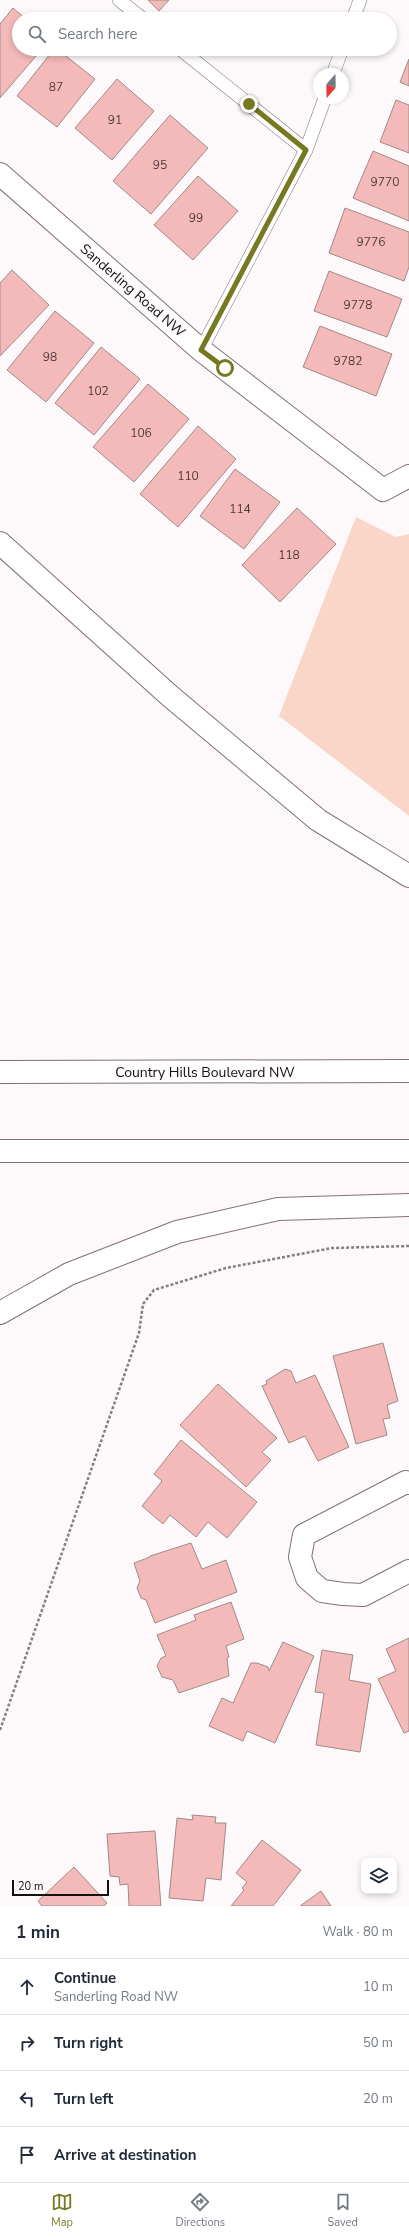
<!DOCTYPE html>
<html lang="en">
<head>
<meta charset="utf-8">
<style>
	body { margin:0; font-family:"Nunito Sans",sans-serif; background:#f6f6f7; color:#1f2937 }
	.controls { position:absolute; right:12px; bottom:12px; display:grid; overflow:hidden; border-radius:8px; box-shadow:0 2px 6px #0003 }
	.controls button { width:36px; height:36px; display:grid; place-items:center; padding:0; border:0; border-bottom:1px solid #e0e1e3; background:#fff; color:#1f2937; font:20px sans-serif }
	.compass { position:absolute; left:313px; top:68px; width:36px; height:36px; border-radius:50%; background:#fff; box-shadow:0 2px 6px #0003; rotate:200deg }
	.scale { position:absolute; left:12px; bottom:10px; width:97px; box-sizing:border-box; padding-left:4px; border:2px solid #160f11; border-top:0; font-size:11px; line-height:14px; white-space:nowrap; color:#160f11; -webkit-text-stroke:3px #fdf9fa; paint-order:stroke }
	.stop { position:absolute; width:12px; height:12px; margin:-9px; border:3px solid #777921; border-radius:50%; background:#fff }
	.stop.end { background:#777921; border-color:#fff; box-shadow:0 1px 4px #0008 }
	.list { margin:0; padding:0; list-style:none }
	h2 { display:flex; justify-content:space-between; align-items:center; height:52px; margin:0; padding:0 16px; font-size:17px }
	h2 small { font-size:13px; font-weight:400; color:#747a83 }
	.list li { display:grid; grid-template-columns:26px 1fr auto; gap:12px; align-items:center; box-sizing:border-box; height:56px; padding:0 16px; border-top:1px solid #e0e1e3 }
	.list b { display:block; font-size:15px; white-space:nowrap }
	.list p { margin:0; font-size:13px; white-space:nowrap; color:#747a83 }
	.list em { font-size:13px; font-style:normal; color:#747a83 }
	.icon { flex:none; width:22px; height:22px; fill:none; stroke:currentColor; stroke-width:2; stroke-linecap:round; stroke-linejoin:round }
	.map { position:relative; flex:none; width:409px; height:1906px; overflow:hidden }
	.search { position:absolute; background:#fff; box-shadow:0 2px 6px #0003; left:12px; right:12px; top:12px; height:44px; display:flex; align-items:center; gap:10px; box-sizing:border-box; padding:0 14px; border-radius:22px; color:#747a83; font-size:15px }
	.sheet { height:276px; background:#fff }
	nav { display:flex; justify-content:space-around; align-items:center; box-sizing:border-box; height:56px; border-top:1px solid #e0e1e3; background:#fff; font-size:11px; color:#747a83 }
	nav a { display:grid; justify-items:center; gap:2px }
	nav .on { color:#777921 }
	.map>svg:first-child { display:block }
	.green { fill:#f9d6c8 }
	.building { fill:#f4b9b9; stroke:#9f8b8a }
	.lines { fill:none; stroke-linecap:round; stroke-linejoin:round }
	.service-casing { stroke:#827076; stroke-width:14 }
	.minor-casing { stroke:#827076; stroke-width:24 }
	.secondary-casing { stroke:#827076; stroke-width:24 }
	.primary-casing { stroke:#827076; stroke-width:24 }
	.path { stroke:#857f81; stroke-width:2.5; stroke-dasharray:3 2; stroke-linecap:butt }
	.service { stroke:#fff; stroke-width:13 }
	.minor { stroke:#fff; stroke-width:22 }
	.secondary { stroke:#fff; stroke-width:22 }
	.primary { stroke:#fff; stroke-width:22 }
	.route { stroke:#777921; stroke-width:5 }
	.labels { text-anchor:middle; stroke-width:3; stroke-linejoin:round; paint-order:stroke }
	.number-label { font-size:12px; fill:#4e3a3b }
	.street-label { font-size:14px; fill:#160f11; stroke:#fdf9fa }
</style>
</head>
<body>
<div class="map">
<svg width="409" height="1906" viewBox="0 0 409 1906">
	<rect width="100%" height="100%" fill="#fdf9fa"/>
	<path class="green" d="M356 517 396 537 409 534V816L279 716Z"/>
	<path class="building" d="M148 0H169L159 11Z
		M13 8 26 19H19V49H42L0 98V24Z
		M54 49H57L95 79 57 127 17 96Z
		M409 59V86L400 82Z
		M117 79 154 111 112 160 75 128Z
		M396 100 409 105V153L380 142Z
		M170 115 208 148 151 214 113 181Z
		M373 151 409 166V221L353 198Z
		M198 176 238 211 193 260 154 225Z
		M345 208 409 232V267L404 281 329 253Z
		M12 270 49 305 0 356V283Z
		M329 271 402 299 387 337 314 311Z
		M55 311 94 343 46 402 7 370Z
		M320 326 392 354 376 396 303 367Z
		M101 347 140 379 94 435 55 403Z
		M148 384 189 419 134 482 93 447Z
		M198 426 236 459 178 527 140 494Z
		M235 469 280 502 244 549 200 516Z
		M297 508 336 544 280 602 242 565Z
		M383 1343 398 1401 387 1405 390 1418 383 1419 387 1435 356 1444 333 1356Z
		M285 1369 291 1371 296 1383 315 1375 349 1447 318 1461 305 1436 289 1443 262 1386 267 1384 266 1381Z
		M218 1384 277 1438 262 1452 271 1460 246 1487 180 1425Z
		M181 1440 257 1502 227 1538 208 1522 196 1537 170 1515 163 1524 142 1506 162 1481 154 1474Z
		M191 1543 202 1569 226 1560 237 1592 155 1623 146 1600 141 1598 137 1588 140 1581 134 1563 150 1557V1556Z
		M231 1602 244 1639 226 1646 229 1657 227 1658 229 1676 179 1693 173 1680 162 1677 157 1666 161 1658 166 1656 157 1635 196 1620 194 1615Z
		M409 1638V1731L404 1733 378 1679 396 1671 386 1649Z
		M283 1642 314 1656 275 1743 247 1731 243 1741 209 1726 222 1698 233 1703 251 1663H257L268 1667 269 1671Z
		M322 1650 353 1655 349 1680 371 1684 360 1752 316 1745 324 1693 315 1692Z
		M192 1815 216 1817 215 1823H226L221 1880 206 1878 203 1901 169 1898 177 1818 193 1820Z
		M155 1831 161 1906H129L128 1884 120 1885 119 1877 110 1876 107 1834Z
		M262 1840 301 1870 273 1906H231L244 1890 242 1888 247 1882 236 1873Z
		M74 1867 107 1903 104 1906H42L38 1901Z
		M321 1891 331 1906H300Z"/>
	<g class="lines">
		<defs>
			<path id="service" d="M119 0 143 19
				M353 19 360 0
				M180 49 306 150
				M333 74 342 49
				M201 350 306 150 325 98"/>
			<path id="minor" d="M0 174 201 350 383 490 409 476
				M409 1483 406 1482 304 1535 300 1557 307 1578 322 1591 343 1594 363 1595 409 1571"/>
			<path id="secondary" d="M0 1072 409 1071"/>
			<path id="primary" d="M0 543 170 696 318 820 409 876
				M0 1151H409
				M0 1313 69 1274 177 1232 278 1209 409 1205"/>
		</defs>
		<use href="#service" class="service-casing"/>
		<use href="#minor" class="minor-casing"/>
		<use href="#secondary" class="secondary-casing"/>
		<use href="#primary" class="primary-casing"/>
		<path class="path" d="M0 1730 139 1333 143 1304 154 1290 226 1268 332 1248 409 1246"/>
		<use href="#service" class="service"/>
		<use href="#minor" class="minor"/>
		<use href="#secondary" class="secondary"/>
		<use href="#primary" class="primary"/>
	</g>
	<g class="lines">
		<path class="route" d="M225 368 201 350 306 150 249 104"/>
	</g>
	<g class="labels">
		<g class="number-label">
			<text x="56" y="91">87</text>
			<text x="115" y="124">91</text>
			<text x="160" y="169">95</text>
			<text x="385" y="186">9770</text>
			<text x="196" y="222">99</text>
			<text x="371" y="246">9776</text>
			<text x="358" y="309">9778</text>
			<text x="50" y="361">98</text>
			<text x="348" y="365">9782</text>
			<text x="98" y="395">102</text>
			<text x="141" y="437">106</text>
			<text x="188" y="480">110</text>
			<text x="240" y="513">114</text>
			<text x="289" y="559">118</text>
		</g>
		<g class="street-label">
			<text transform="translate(133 290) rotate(41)" y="5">Sanderling Road NW</text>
			<text x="205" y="1077">Country Hills Boulevard NW</text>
		</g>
	</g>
</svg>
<div class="controls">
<button><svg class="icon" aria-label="layers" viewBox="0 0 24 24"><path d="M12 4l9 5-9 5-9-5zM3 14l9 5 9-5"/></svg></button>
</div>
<svg class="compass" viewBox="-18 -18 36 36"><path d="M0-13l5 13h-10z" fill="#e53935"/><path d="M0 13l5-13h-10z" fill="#747a83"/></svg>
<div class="scale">20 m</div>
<div class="stop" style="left:225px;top:368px"></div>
<div class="stop end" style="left:249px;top:104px"></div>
<div class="search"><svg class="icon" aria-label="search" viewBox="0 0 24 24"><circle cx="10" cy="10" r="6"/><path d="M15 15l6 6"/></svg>Search here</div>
</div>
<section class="sheet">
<h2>1 min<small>Walk · 80 m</small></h2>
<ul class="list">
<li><svg class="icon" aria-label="ahead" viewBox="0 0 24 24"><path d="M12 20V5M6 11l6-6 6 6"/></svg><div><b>Continue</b><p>Sanderling Road NW</p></div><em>10 m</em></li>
<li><svg class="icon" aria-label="right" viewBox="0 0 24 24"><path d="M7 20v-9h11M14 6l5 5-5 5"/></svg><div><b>Turn right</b></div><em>50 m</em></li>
<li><svg class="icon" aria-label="left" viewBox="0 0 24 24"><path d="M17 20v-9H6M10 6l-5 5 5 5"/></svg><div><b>Turn left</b></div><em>20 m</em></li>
<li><svg class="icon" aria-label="arrive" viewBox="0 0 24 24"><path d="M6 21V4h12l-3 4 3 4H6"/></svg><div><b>Arrive at destination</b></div></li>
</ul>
</section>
<nav>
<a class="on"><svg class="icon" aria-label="map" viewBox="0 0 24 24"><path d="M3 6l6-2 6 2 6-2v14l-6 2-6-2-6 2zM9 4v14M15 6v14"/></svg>Map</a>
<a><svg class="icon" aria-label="directions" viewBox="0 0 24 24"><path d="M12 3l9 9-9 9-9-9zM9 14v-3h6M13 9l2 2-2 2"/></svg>Directions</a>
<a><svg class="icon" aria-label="saved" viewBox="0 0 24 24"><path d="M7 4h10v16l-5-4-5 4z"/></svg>Saved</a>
</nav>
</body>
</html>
